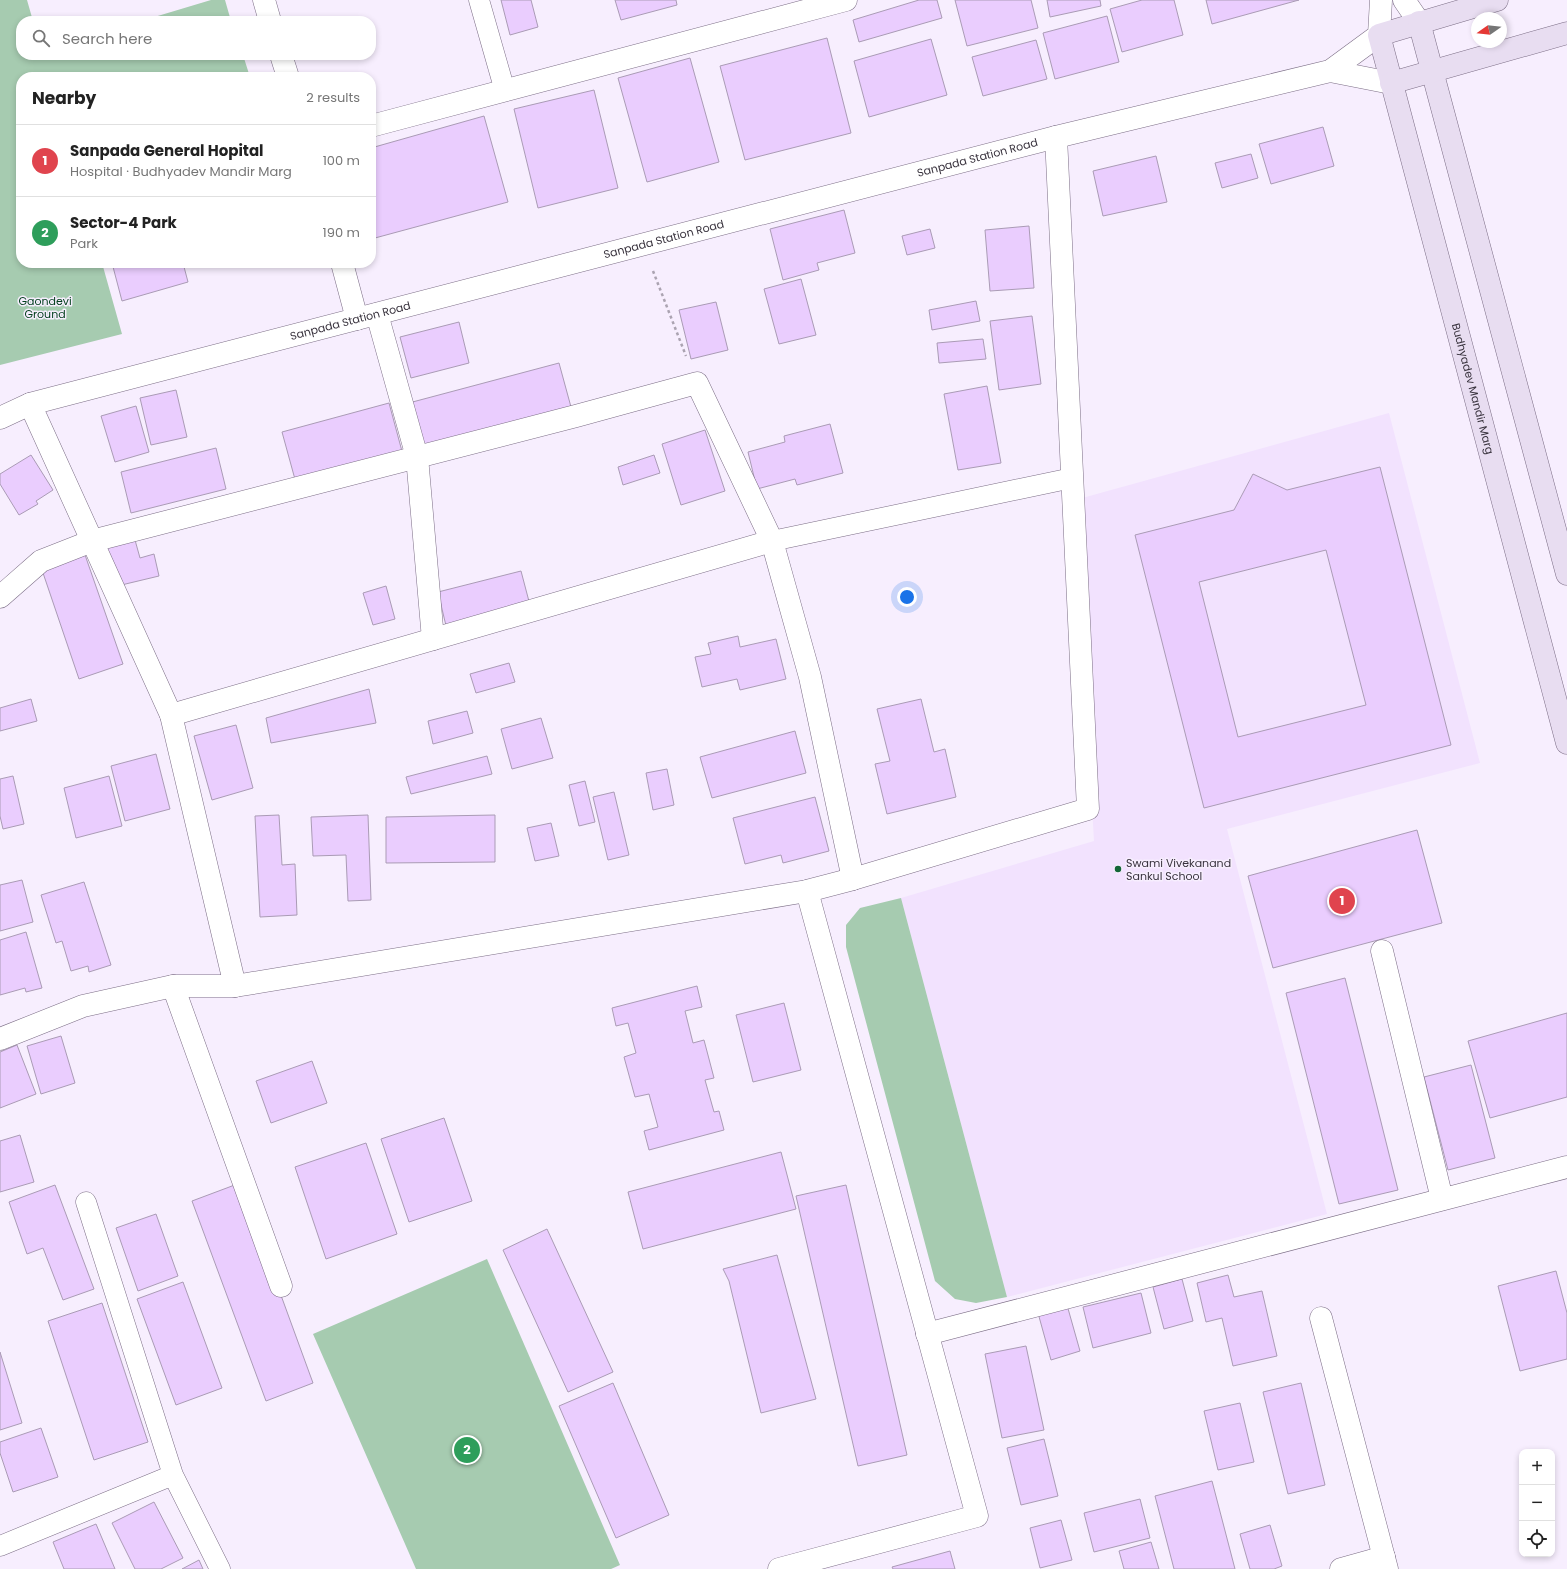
<!DOCTYPE html>
<html lang="en">
<head>
<meta charset="utf-8">
<style>
	body { margin:0; font-family:Poppins,sans-serif; background:#f6f6f6; color:#222 }
	.controls { position:absolute; right:12px; bottom:12px; display:grid; overflow:hidden; border-radius:8px; box-shadow:0 2px 6px #0003 }
	.controls button { width:36px; height:36px; display:grid; place-items:center; padding:0; border:0; border-bottom:1px solid #e0e0e0; background:#fff; color:#222; font:20px sans-serif }
	.compass { position:absolute; left:1471px; top:12px; width:36px; height:36px; border-radius:50%; background:#fff; box-shadow:0 2px 6px #0003; rotate:256deg }
	.you { position:absolute; left:907px; top:597px; width:14px; height:14px; margin:-10px; border:3px solid #fff; border-radius:50%; background:#1a73e8; box-shadow:0 0 0 6px #1a73e833 }
	.badge { display:grid; place-items:center; width:26px; height:26px; border-radius:50%; background:#0f766e; color:#fff; font-size:13px; font-weight:700 }
	.pin { position:absolute; translate:-50% -50%; border:2px solid #fff; box-shadow:0 1px 4px #0006 }
	.list { margin:0; padding:0; list-style:none }
	h2 { display:flex; justify-content:space-between; align-items:center; height:52px; margin:0; padding:0 16px; font-size:17px }
	h2 small { font-size:13px; font-weight:400; color:#767676 }
	.list li { display:grid; grid-template-columns:26px 1fr auto; gap:12px; align-items:center; box-sizing:border-box; height:72px; padding:0 16px; border-top:1px solid #e0e0e0 }
	.list b { display:block; font-size:15px; white-space:nowrap }
	.list p { margin:0; font-size:13px; white-space:nowrap; color:#767676 }
	.list em { font-size:13px; font-style:normal; color:#767676 }
	.icon { flex:none; width:22px; height:22px; fill:none; stroke:currentColor; stroke-width:2; stroke-linecap:round; stroke-linejoin:round }
	.map { position:relative; flex:none; width:1567px; height:1569px; overflow:hidden }
	.search { position:absolute; background:#fff; box-shadow:0 2px 6px #0003; left:16px; top:16px; width:360px; height:44px; display:flex; align-items:center; gap:10px; box-sizing:border-box; padding:0 14px; border-radius:16px; color:#767676; font-size:15px }
	.panel { position:absolute; background:#fff; box-shadow:0 2px 6px #0003; left:16px; top:72px; width:360px; height:196px; border-radius:16px }
	.map>svg:first-child { display:block }
	.built { fill:#f2e2fe }
	.green { fill:#a6cbb0 }
	.building { fill:#eacdfe; stroke:#aa9bb5; fill-rule:evenodd }
	.lines { fill:none; stroke-linecap:round; stroke-linejoin:round }
	.lane-casing { stroke:#7c6e86; stroke-width:21 }
	.street-casing { stroke:#7c6e86; stroke-width:23 }
	.secondary-casing { stroke:#7c6e86; stroke-width:23 }
	.path { stroke:#aba3b1; stroke-width:2.5; stroke-dasharray:3 3; stroke-linecap:butt }
	.lane { stroke:#fff; stroke-width:20 }
	.street { stroke:#fff; stroke-width:22 }
	.secondary { stroke:#e8ddf1; stroke-width:22 }
	.poi-dot { fill:#136637; stroke:#f7eefe; stroke-width:1.5 }
	.labels { text-anchor:middle; stroke-width:3; stroke-linejoin:round; paint-order:stroke }
	.street-label { font-size:11px; fill:#39333e; stroke:#f7eefe }
	.park-label { font-size:11px; fill:#05411f; stroke:#f7eefe }
	.poi-label { font-size:11px; fill:#39333e; stroke:#f7eefe; text-anchor:start }
</style>
</head>
<body>
<div class="map">
<svg width="1567" height="1569" viewBox="0 0 1567 1569">
	<rect width="100%" height="100%" fill="#f7eefe"/>
	<path class="built" d="M1389 413 1480 763 1227 829 1327 1214 1007 1297 901 898 1094 841 1075 500Z"/>
	<path class="green" d="M0 0H27L33 21H21V55H243L250 77H21V263H102L122 334 0 365Z
		M211 0H225L231 21H141Z
		M901 898 1007 1297 976 1303 955 1299 935 1281 846 947V925L860 908Z
		M487 1259 620 1565 611 1569H416L313 1334Z"/>
	<path class="building" d="M501 0H531L538 27 510 35Z
		M615 0H676L677 5 621 20Z
		M919 0H937L942 18 859 42 853 20Z
		M955 0H1031L1038 28 967 46Z
		M1047 0H1100L1101 6 1050 17Z
		M1142 0H1174L1183 35 1122 52 1110 9Z
		M1206 0H1299L1212 24Z
		M1107 16 1119 62 1055 79 1043 33Z
		M827 38 851 133 745 160 720 66Z
		M931 39 947 95 869 117 854 61Z
		M1036 40 1047 79 983 96 972 57Z
		M690 58 719 162 647 182 618 78Z
		M594 90 618 188 538 208 514 109Z
		M484 116 508 202 375 238 371 223V148Z
		M1323 127 1334 166 1271 184 1259 144Z
		M1251 154 1258 178 1222 188 1215 163Z
		M1156 156 1167 202 1103 216 1093 171Z
		M844 210 855 253 817 263 819 270 783 280 770 229Z
		M1029 226 1034 288 990 291 985 230Z
		M930 229 935 248 907 255 902 236Z
		M112 263H183L188 282 122 301Z
		M801 279 816 335 779 344 764 289Z
		M976 301 980 321 932 330 929 310Z
		M716 302 728 350 691 359 679 310Z
		M1032 316 1041 384 999 390 990 321Z
		M459 322 469 363 411 378 400 337Z
		M983 339 986 359 939 363 937 343Z
		M559 363 571 407 417 448 405 404Z
		M987 386 1001 463 958 470 944 394Z
		M176 390 187 437 151 445 140 398Z
		M389 403 403 455 296 483 282 432Z
		M136 406 149 452 115 462 101 416Z
		M830 424 843 473 797 485 795 479 757 489 748 452 785 442 784 436Z
		M705 430 725 491 681 505 662 444Z
		M216 448 226 489 131 513 121 472Z
		M31 455 53 490 36 501 38 504 19 515 0 484V474Z
		M654 455 660 473 623 485 618 467Z
		M1380 467 1451 745 1204 808 1135 535 1234 510 1253 474 1287 490ZM1326 550 1366 705 1238 737 1199 582Z
		M135 540 140 558 154 554 159 576 113 587 103 548Z
		M84 552 123 664 79 679 41 567Z
		M521 571 531 609 447 630 438 592Z
		M386 586 395 619 373 625 363 593Z
		M738 636 740 647 776 639 786 679 740 690 737 679 702 687 695 657 711 654 708 643Z
		M509 663 515 682 476 693 470 674Z
		M369 689 376 723 271 743 266 718Z
		M31 699 37 721 0 731V708Z
		M921 699 934 752 945 749 956 797 887 814 875 764 890 761 877 709Z
		M467 711 473 733 433 744 428 721Z
		M541 718 553 758 512 769 501 729Z
		M236 725 253 788 212 800 194 736Z
		M795 731 806 773 712 798 700 757Z
		M156 754 170 809 125 821 111 766Z
		M487 756 492 774 411 794 406 777Z
		M667 769 674 805 653 810 646 773Z
		M13 776 24 824 3 829 0 816V779Z
		M109 776 122 826 76 838 64 788Z
		M585 781 595 822 579 826 569 785Z
		M614 792 629 855 608 860 593 797Z
		M815 797 829 851 783 863 781 855 745 864 733 818Z
		M279 815 282 865 295 864 297 915 260 917 255 816Z
		M368 815 371 900 348 901 346 855 313 856 311 817Z
		M495 815V862L386 863V817Z
		M551 823 559 856 535 861 527 828Z
		M1417 830 1442 923 1273 968 1248 876Z
		M22 880 33 922 0 931V885Z
		M84 882 111 965 89 972 88 966 71 971 62 941 56 943 41 895Z
		M26 932 42 988 26 992 25 988 0 995V940Z
		M1345 978 1398 1190 1339 1204 1286 993Z
		M697 986 702 1007 685 1011 693 1043 704 1040 714 1078 705 1080 714 1112 719 1111 724 1130 649 1150 644 1131 658 1127 649 1094 635 1097 624 1057 636 1053 628 1023 616 1026 612 1008Z
		M784 1003 801 1070 753 1082 736 1015Z
		M1567 1013V1097L1490 1118 1468 1041Z
		M61 1036 75 1083 41 1094 27 1046Z
		M17 1045 36 1094 0 1108V1052Z
		M312 1061 327 1103 271 1123 256 1081Z
		M1471 1065 1495 1158 1448 1170 1424 1077Z
		M444 1118 472 1201 409 1222 381 1139Z
		M20 1135 34 1182 0 1192V1141Z
		M366 1143 397 1234 326 1259 295 1167Z
		M781 1152 796 1209 643 1249 628 1192Z
		M240 1183 313 1383 266 1401 192 1201Z
		M55 1185 94 1289 63 1300 43 1248 27 1254 9 1202Z
		M846 1185 907 1455 858 1466 796 1196Z
		M156 1214 178 1276 138 1291 116 1228Z
		M547 1229 613 1372 568 1392 503 1250Z
		M777 1255 816 1399 761 1413 729 1281 723 1269Z
		M1556 1271 1567 1313V1359L1520 1371 1498 1286Z
		M1228 1275 1234 1297 1262 1291 1277 1356 1233 1366 1222 1318 1206 1322 1197 1283Z
		M1182 1279 1193 1321 1164 1329 1153 1287Z
		M183 1282 222 1388 176 1405 137 1299Z
		M1141 1293 1151 1333 1093 1348 1083 1307Z
		M102 1303 148 1442 94 1460 48 1321Z
		M1067 1305 1080 1351 1051 1360 1038 1313Z
		M1026 1346 1044 1430 1002 1438 985 1354Z
		M0 1352 22 1423 0 1430Z
		M613 1383 669 1515 616 1538 559 1406Z
		M1301 1383 1325 1485 1288 1494 1263 1392Z
		M1240 1403 1254 1462 1218 1470 1204 1411Z
		M41 1428 58 1477 13 1492 0 1453V1442Z
		M1044 1439 1058 1496 1021 1505 1007 1448Z
		M1212 1481 1235 1569H1174L1155 1496Z
		M1140 1499 1150 1538 1094 1552 1084 1513Z
		M154 1502 183 1558 161 1569H135L112 1523Z
		M1061 1520 1072 1560 1040 1568 1030 1528Z
		M96 1524 115 1569H64L53 1542Z
		M1270 1525 1282 1566 1274 1569H1250L1240 1534Z
		M1151 1542 1159 1569H1124L1119 1551Z
		M950 1551 955 1569H893L892 1567Z
		M199 1560 203 1569H182Z"/>
	<g class="lines">
		<defs>
			<path id="lane" d="M479 0 505 91
				M772 541 1072 478
				M86 1202 173 1475 220 1569
				M0 1546 173 1475"/>
			<g id="street">
				<path d="M264 0 270 21"/>
				<path d="M1404 0 1419 22"/>
				<path d="M281 55 288 77"/>
				<path d="M1330 71 1391 83"/>
				<path d="M371 126 846 0"/>
				<path d="M342 263 357 319"/>
				<path d="M377 314 417 457 433 639"/>
				<path d="M30 404 171 715 235 986"/>
				<path id="s1" d="M0 418 30 404 1056 137 1330 71 1379 35 1381 0"/>
				<path d="M0 597 41 561 92 541 576 416 697 383 772 541 810 677 853 879"/>
				<path d="M171 715 772 541"/>
				<path d="M1382 951 1442 1199"/>
				<path d="M173 986 281 1286"/>
				<path d="M0 1039 83 1006 173 986H235L807 891 853 879 1088 809 1056 137"/>
				<path d="M1321 1318 1387 1569"/>
				<path d="M927 1334 1567 1167"/>
				<path d="M779 1569 977 1516 807 891"/>
				<path d="M1341 1569 1384 1557"/>
			</g>
			<g id="secondary">
				<path id="s2" d="M1497 0 1379 35 1567 743"/>
				<path d="M1419 22 1567 574"/>
				<path d="M1391 83 1567 33"/>
			</g>
		</defs>
		<use href="#lane" class="lane-casing"/>
		<use href="#street" class="street-casing"/>
		<use href="#secondary" class="secondary-casing"/>
		<path class="path" d="M653 271 686 356"/>
		<use href="#lane" class="lane"/>
		<use href="#street" class="street"/>
		<use href="#secondary" class="secondary"/>
	</g>
	<circle class="poi-dot" cx="1118" cy="869" r="4"/>
	<g class="labels">
		<g class="street-label">
			<text dy="4" stroke="none"><textPath href="#s1" startOffset="1012">Sanpada Station Road</textPath></text>
			<text dy="4" stroke="none"><textPath href="#s1" startOffset="688">Sanpada Station Road</textPath></text>
			<text dy="4" stroke="none"><textPath href="#s1" startOffset="364">Sanpada Station Road</textPath></text>
			<text dy="4" stroke="none"><textPath href="#s2" startOffset="489">Budhyadev Mandir Marg</textPath></text>
		</g>
		<g class="park-label">
			<text x="45" y="305">Gaondevi<tspan x="45" dy="13">Ground</tspan></text>
		</g>
		<g class="poi-label">
			<text x="1126" y="867">Swami Vivekanand<tspan x="1126" dy="13">Sankul School</tspan></text>
		</g>
	</g>
</svg>
<div class="controls">
<button>+</button>
<button>−</button>
<button><svg class="icon" aria-label="locate" viewBox="0 0 24 24"><circle cx="12" cy="12" r="6"/><path d="M12 2v4M12 18v4M2 12h4M18 12h4"/></svg></button>
</div>
<svg class="compass" viewBox="-18 -18 36 36"><path d="M0-13l5 13h-10z" fill="#e53935"/><path d="M0 13l5-13h-10z" fill="#767676"/></svg>
<div class="you"></div>
<div class="pin badge" style="left:1342px;top:901px;background:#e0444e">1</div>
<div class="pin badge" style="left:467px;top:1450px;background:#2e9e5b">2</div>
<div class="search"><svg class="icon" aria-label="search" viewBox="0 0 24 24"><circle cx="10" cy="10" r="6"/><path d="M15 15l6 6"/></svg>Search here</div>
<section class="panel">
<h2>Nearby<small>2 results</small></h2>
<ul class="list">
<li><span class="badge" style="background:#e0444e">1</span><div><b>Sanpada General Hopital</b><p>Hospital · Budhyadev Mandir Marg</p></div><em>100 m</em></li>
<li><span class="badge" style="background:#2e9e5b">2</span><div><b>Sector-4 Park</b><p>Park</p></div><em>190 m</em></li>
</ul>
</section>
</div>
</body>
</html>
